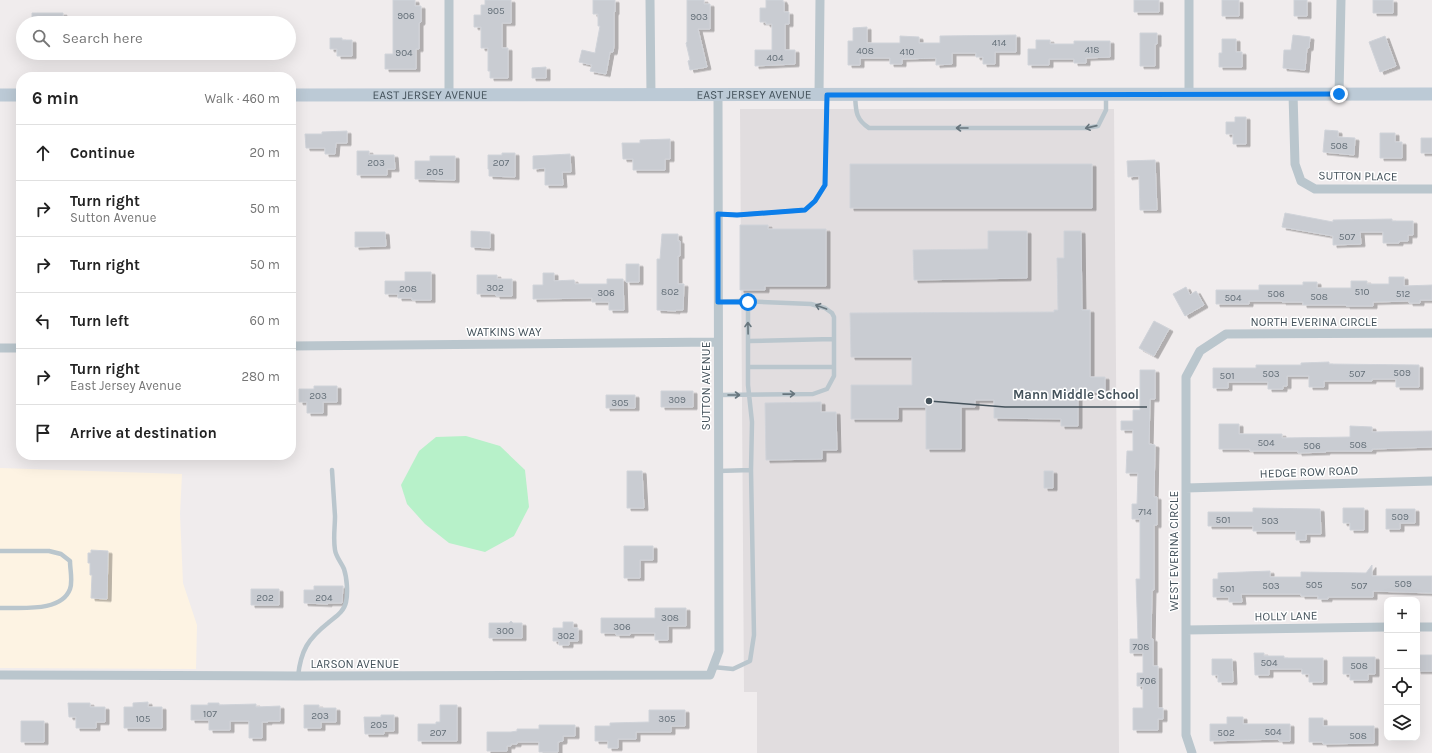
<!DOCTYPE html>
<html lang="en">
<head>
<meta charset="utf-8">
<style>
	body { margin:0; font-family:Karla,sans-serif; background:#f6f6f6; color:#222 }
	.controls { position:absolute; right:12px; bottom:12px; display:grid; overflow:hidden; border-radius:8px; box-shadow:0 4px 16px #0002 }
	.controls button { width:36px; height:36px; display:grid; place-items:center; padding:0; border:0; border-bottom:1px solid #e0e0e0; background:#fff; color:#222; font:20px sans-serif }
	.stop { position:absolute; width:12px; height:12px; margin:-9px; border:3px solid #0c7eea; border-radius:50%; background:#fff }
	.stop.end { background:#0c7eea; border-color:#fff; box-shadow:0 1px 4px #0008 }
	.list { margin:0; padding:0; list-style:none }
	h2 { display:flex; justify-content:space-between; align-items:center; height:52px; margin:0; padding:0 16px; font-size:17px }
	h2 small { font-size:13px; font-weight:400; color:#767676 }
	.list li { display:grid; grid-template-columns:26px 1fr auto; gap:12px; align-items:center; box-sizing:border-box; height:56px; padding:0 16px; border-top:1px solid #e0e0e0 }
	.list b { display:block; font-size:15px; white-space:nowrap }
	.list p { margin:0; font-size:13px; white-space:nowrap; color:#767676 }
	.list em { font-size:13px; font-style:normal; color:#767676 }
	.icon { flex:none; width:22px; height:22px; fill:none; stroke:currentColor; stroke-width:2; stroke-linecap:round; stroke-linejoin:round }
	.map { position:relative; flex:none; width:1432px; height:753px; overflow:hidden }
	.search { position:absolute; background:#fff; box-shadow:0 4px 16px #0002; left:16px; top:16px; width:280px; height:44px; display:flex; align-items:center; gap:10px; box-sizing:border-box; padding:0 14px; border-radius:22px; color:#767676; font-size:15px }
	.panel { position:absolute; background:#fff; box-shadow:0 4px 16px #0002; left:16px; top:72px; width:280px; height:388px; border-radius:16px }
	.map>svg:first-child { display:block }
	.commercial { fill:#fdf3e3 }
	.education { fill:#e1dddf }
	.green { fill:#b7f1c9 }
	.building { fill:#c9ccd2; stroke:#d0d3d9; filter:url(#shadow) }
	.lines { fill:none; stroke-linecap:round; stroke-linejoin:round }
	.lane { stroke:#bac6cd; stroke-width:4.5 }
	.street { stroke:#bac6cd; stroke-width:9 }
	.secondary { stroke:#bccad6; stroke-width:13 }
	.oneway { stroke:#67757d }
	.route { stroke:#0c7eea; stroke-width:5 }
	.labels { text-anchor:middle; stroke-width:3; stroke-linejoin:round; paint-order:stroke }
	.number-label { font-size:10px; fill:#657079 }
	.street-label { font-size:12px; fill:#44525b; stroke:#fff }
	.leader { fill:none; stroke:#44525b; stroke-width:1.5 }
	.callout-dot { fill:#44525b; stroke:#fff; stroke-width:1.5 }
	.callout-label { font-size:13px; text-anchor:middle; font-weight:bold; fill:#44525b; stroke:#fff; stroke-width:3; stroke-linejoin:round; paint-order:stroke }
</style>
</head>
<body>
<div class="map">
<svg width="1432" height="753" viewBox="0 0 1432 753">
	<defs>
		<filter id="shadow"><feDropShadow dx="4" dy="2.5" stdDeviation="0" flood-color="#0004"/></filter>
	</defs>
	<rect width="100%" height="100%" fill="#f0eced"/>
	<path class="commercial" d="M0 468 182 474 180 514 183 583 197 625 196 669 0 668Z"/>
	<path class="education" d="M740 109H1114L1119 753H757V692H744Z"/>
	<path class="green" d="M466 436 500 446 525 470 529 507 514 536 485 552 449 543 425 524 407 504 401 485 419 451 436 437Z"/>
	<path class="building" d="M393 0H415V6H421V22L419 23V49H416V69H385V54H393Z
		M485 0H511V23H502V48H508V78H490V71H488V48H481V27H474V15H481V5H485Z
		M593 0H615V12H614V46L613 52H610L606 74 590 71 592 65 579 62 582 50 595 53 600 26H598V14H593Z
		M687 0H704V4H710V29H698L707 67 690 70 688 61 690 60 686 43 687 42Z
		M766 0H783V2H784V12H789V24H785V50H795V64L755 66V50H772V24H766V22H760V8H766Z
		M1134 0H1159V12H1134Z
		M1222 0H1239V16H1222Z
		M1294 0H1307V16H1294Z
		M1373 0H1393V13H1373Z
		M32 13H63V23H32Z
		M867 27V43H900V36L919 37V43H940V36L1016 35V52H995V64H983V57H976V53H952V64L936 65V58L902 59V64H890V58H860V65H848V41H853V28Z
		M1140 33H1157V44H1155V66H1140Z
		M1293 35 1310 37 1309 48H1307L1305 70 1283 68 1284 50H1291Z
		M1385 36 1396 66 1380 72 1369 42Z
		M330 38H342V40H352V56H337V49H330Z
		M1222 39H1236V52H1242V67H1219V53H1222Z
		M1036 40H1050V44H1074V41H1110V57L1086 58V63H1074V59H1049V65H1028V49H1036Z
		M546 67V78H532V68Z
		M1235 117H1246V144H1233V134H1226V122H1235Z
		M1325 130 1338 131V137L1355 138 1354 155 1323 152Z
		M347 131V143H336L335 154H325V148H306L305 134H322V132Z
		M1380 133H1395V142H1402V158H1380Z
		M1421 138H1432V153H1421Z
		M670 139V159H665V170H633V159H623L622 143H640V140Z
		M357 151H369V155H394L395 169H387V175H357Z
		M502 153H515V177L489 176V169H488V155H502Z
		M570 154 571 172H562L563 185H545V168L533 169V156Z
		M430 156H455V180L415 179V161H430Z
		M1155 160 1157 210H1140L1139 176 1128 177 1127 161Z
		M850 164H1092V208H850Z
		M1285 213 1333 222V220L1392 219V221H1413V235H1408V241H1399V243H1383V232H1360L1361 244 1333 245V236L1282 227Z
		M740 225H768V229H826V286H765V290H740Z
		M471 231 490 232V248L471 247Z
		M988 231H1027V278L914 280 913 250 988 249Z
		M1064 231H1081L1082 310H1090V377H1105V392H1078V426H1061V419L994 418V400H975V407H961V449H926V407H898V419H851V385H912V357H851L850 313 1054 312V310H1058L1057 258H1064Z
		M355 232H385L386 246 355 247Z
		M662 234H678V241H680V256H678V284H684L683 310H676V311L657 310V259H660Z
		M626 264H639V282H626Z
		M405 272H431V300H412V298H398V294H385V281H405Z
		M543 273H554V281L574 280 575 284H607V279H623L624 310H609V302H592V298L533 299V285H543Z
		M477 275H497V279H512V296H496V294H477Z
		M1389 277H1404V286L1432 285V300H1420V303H1409V301L1373 302V306H1346V305H1303V302H1282V301H1249V304H1216V290H1259V285H1303V282H1317V288H1351V281H1367V284H1389Z
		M1186 287 1190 295 1196 291 1204 305 1185 316 1173 294Z
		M1154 321 1169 329 1154 356 1139 348Z
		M1329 362V364L1419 365V387H1396V379H1372V381H1324V387H1309V376H1287V386H1283V389H1268V382H1228V388H1213V368H1256V365H1301V363Z
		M1140 370H1155V399H1150L1149 444 1155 445 1154 497H1157V525H1154V590H1152L1151 639H1153V666H1158V708H1163V719H1158V730H1133V708H1143V686H1137V673H1143V653H1130V639H1138L1136 579H1140V519H1132V504H1137L1138 473H1126L1127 451H1133V430H1121V421H1133V410H1140Z
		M314 386H337V402H323V413H307V402H299V389H314Z
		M661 391H693V407H661Z
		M606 395H635V408H606Z
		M821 402V412H836L837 450H822V459L766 460 765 403Z
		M1219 424H1239V434H1282V438L1350 437V426L1372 427V432L1432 431V447L1372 449V451H1326V452L1298 453V451H1250V449H1219Z
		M627 471H642L644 508H627Z
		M1044 471H1053V488H1044Z
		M1253 508 1320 509 1321 534H1306V540H1296V531H1253V526H1208V512H1253Z
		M1343 508H1364V530H1350V523H1343Z
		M1386 509H1415V523H1400V529H1386Z
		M624 546H653V560H640V578H624Z
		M91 550 108 551 107 599 91 598 92 575H90V563H88V553H91Z
		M1372 565V576H1432V593L1373 591V597H1328V599H1318V596H1301V594H1241L1242 602H1229V597H1213V579H1218V573L1270 571V577H1301V572L1366 573Z
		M314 586H343L342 603H328V604L304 603V590H314Z
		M251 589H279V605H251Z
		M655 608H686V626H668V640H655V633H630V635H616V633H601V618H655Z
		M511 621 513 623H522V638H489V623H509Z
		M563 622H573V628H578V641H569V645H559V641H553V628H563Z
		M1254 653H1264V656H1284V658H1323V682H1309V674H1302V669H1269V675H1255Z
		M1417 655H1432V671H1417Z
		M1343 657H1375V674H1368V680H1350V674H1343Z
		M1212 659H1232L1233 682H1218V675H1212Z
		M148 702V707H162V728H124V707H133V703Z
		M68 703H90V707H105V722H96V728H76V717H69Z
		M208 703H219V705L256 704V707L280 706V721H268V722H262V738H249V721H230V730H209V720H191V705H208Z
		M304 705H319V708H336V722H321V728H304Z
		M440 705H457V741H418V724H436V722H440Z
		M649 710H685V726H671V732H636V739H618V748H608V741H595V726H610V723L649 722Z
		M381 715H394V731H384V734H365L364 717H381Z
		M1227 717H1243V724H1290V741H1279V739L1210 741V724H1227Z
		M1309 718H1323V726H1374V743L1323 744V742H1309Z
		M21 721H44V742H21Z
		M539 725H575V736H563V741L558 742V752H539V742H517V744H511V746H507V751H487V732H511L517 731V729H539Z"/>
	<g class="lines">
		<path class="lane" d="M855 95C856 110 855 119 869 128H1086L1098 126 1106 110V95
			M718 214 737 215 805 210 815 201 825 185 827 97
			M718 302 739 301 811 304 825 308 832 313 834 317V376L827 389 813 394 718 395
			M749 341 833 339
			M748 367H834
			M718 471 751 470
			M0 551H49L61 554 70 561C70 570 73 581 70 589 61 613 20 607 0 608
			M713 667 733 669 750 661 754 635 751 470 752 422 748 385V302
			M298 676C301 650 308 639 328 623 335 617 344 612 346 602 348 593 347 578 344 569 341 562 336 557 335 550 333 538 335 528 335 516 334 501 333 486 332 470"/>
		<path class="street" d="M449 0V95
			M650 0 651 95
			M1189 0V95
			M1293 94 1295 164 1301 181 1315 189H1432
			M1339 94 1341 0
			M819 95 820 0
			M291 346 718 342
			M0 348H21
			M1186 488 1432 481
			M1417 627H1432
			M1186 630 1387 627
			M0 675 298 676 710 675 719 651 718 95
			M1192 753 1186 735V377L1200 351 1226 334 1432 333"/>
		<g class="secondary">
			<path d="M0 95H21"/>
			<path id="s1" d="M291 95 1432 94"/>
		</g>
	</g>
	<defs><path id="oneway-shaft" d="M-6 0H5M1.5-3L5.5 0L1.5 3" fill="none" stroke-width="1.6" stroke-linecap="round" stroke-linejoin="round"/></defs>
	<g class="oneway">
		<use href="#oneway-shaft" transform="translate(1091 127) rotate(167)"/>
		<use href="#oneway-shaft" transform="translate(962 128) rotate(180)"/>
		<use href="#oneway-shaft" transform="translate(821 307) rotate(-160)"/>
		<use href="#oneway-shaft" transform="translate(748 328) rotate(-91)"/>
		<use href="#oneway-shaft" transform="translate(789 394) rotate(-1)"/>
		<use href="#oneway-shaft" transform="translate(734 395)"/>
	</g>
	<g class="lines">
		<path class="route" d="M748 302H718V214L737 215 805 210 815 201 825 185 827 95 1339 94"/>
	</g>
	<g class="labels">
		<g class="number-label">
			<text x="496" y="14">905</text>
			<text x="406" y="19">906</text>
			<text x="699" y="20">903</text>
			<text x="999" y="46">414</text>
			<text x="1092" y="53">418</text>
			<text x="865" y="54">408</text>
			<text x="907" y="55">410</text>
			<text x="404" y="56">904</text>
			<text x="775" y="61">404</text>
			<text x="1339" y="149">508</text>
			<text x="376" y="166">203</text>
			<text x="501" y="166">207</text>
			<text x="435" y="175">205</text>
			<text x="1347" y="240">507</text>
			<text x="495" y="291">302</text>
			<text x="408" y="292">208</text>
			<text x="670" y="295">802</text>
			<text x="1362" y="295">510</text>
			<text x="606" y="296">306</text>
			<text x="1276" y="297">506</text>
			<text x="1403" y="297">512</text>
			<text x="1319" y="300">508</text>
			<text x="1233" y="301">504</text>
			<text x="1402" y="376">509</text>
			<text x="1271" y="377">503</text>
			<text x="1357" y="377">507</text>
			<text x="1227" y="379">501</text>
			<text x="318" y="399">203</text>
			<text x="677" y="403">309</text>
			<text x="620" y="406">305</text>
			<text x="1266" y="446">504</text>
			<text x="1358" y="448">508</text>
			<text x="1312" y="449">506</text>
			<text x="1145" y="515">714</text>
			<text x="1400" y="520">509</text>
			<text x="1223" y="523">501</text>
			<text x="1270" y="524">503</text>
			<text x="1403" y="587">509</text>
			<text x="1314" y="588">505</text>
			<text x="1271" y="589">503</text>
			<text x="1359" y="589">507</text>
			<text x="1227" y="592">501</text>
			<text x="265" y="601">202</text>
			<text x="324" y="601">204</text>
			<text x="670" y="621">308</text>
			<text x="622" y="630">306</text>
			<text x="505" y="634">300</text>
			<text x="566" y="639">302</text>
			<text x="1141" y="650">708</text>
			<text x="1269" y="666">504</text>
			<text x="1359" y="669">508</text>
			<text x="1148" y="684">706</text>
			<text x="210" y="717">107</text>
			<text x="320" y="719">203</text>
			<text x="143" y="722">105</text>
			<text x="667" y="722">305</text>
			<text x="379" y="728">205</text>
			<text x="1273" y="735">504</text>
			<text x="438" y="736">207</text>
			<text x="1226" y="736">502</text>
			<text x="1358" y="739">508</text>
		</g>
		<g class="street-label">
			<text dy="4" stroke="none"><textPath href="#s1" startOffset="139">EAST JERSEY AVENUE</textPath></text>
			<text dy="4" stroke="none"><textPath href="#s1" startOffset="463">EAST JERSEY AVENUE</textPath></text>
			<text transform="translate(1358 176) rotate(1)" y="4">SUTTON PLACE</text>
			<text x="1314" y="326">NORTH EVERINA CIRCLE</text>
			<text x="504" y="336">WATKINS WAY</text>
			<text transform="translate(706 386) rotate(-90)" y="4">SUTTON AVENUE</text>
			<text transform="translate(1309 472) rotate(-2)" y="4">HEDGE ROW ROAD</text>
			<text transform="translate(1174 551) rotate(-90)" y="4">WEST EVERINA CIRCLE</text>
			<text transform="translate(1286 616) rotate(-1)" y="4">HOLLY LANE</text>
			<text x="355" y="668">LARSON AVENUE</text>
		</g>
	</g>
	<path class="leader" d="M929 401L1005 407H1147"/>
	<circle class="callout-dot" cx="929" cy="401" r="4"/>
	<g class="callout-label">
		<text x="1076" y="399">Mann Middle School</text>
	</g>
</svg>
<div class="controls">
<button>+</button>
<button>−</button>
<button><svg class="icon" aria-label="locate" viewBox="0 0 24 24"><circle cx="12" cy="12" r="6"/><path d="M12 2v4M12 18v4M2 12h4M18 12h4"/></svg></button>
<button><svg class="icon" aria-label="layers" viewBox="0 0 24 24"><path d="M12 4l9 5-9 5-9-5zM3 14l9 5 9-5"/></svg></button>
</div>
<div class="stop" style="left:748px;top:302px"></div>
<div class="stop end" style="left:1339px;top:94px"></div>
<div class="search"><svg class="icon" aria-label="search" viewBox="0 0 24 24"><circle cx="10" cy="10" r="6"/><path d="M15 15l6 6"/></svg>Search here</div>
<section class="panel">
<h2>6 min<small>Walk · 460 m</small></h2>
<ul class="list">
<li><svg class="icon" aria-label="ahead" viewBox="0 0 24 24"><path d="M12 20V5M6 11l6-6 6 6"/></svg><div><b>Continue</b></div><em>20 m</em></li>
<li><svg class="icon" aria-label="right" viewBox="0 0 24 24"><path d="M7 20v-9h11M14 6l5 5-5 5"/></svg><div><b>Turn right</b><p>Sutton Avenue</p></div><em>50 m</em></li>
<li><svg class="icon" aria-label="right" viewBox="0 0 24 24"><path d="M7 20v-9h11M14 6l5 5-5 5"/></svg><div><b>Turn right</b></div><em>50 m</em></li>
<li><svg class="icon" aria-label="left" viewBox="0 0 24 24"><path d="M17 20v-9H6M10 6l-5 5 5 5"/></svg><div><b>Turn left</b></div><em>60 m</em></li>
<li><svg class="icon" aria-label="right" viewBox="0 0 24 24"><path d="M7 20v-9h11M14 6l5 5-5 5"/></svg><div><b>Turn right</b><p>East Jersey Avenue</p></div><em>280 m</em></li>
<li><svg class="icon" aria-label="arrive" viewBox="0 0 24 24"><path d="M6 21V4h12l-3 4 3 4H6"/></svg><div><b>Arrive at destination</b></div></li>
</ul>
</section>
</div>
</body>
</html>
